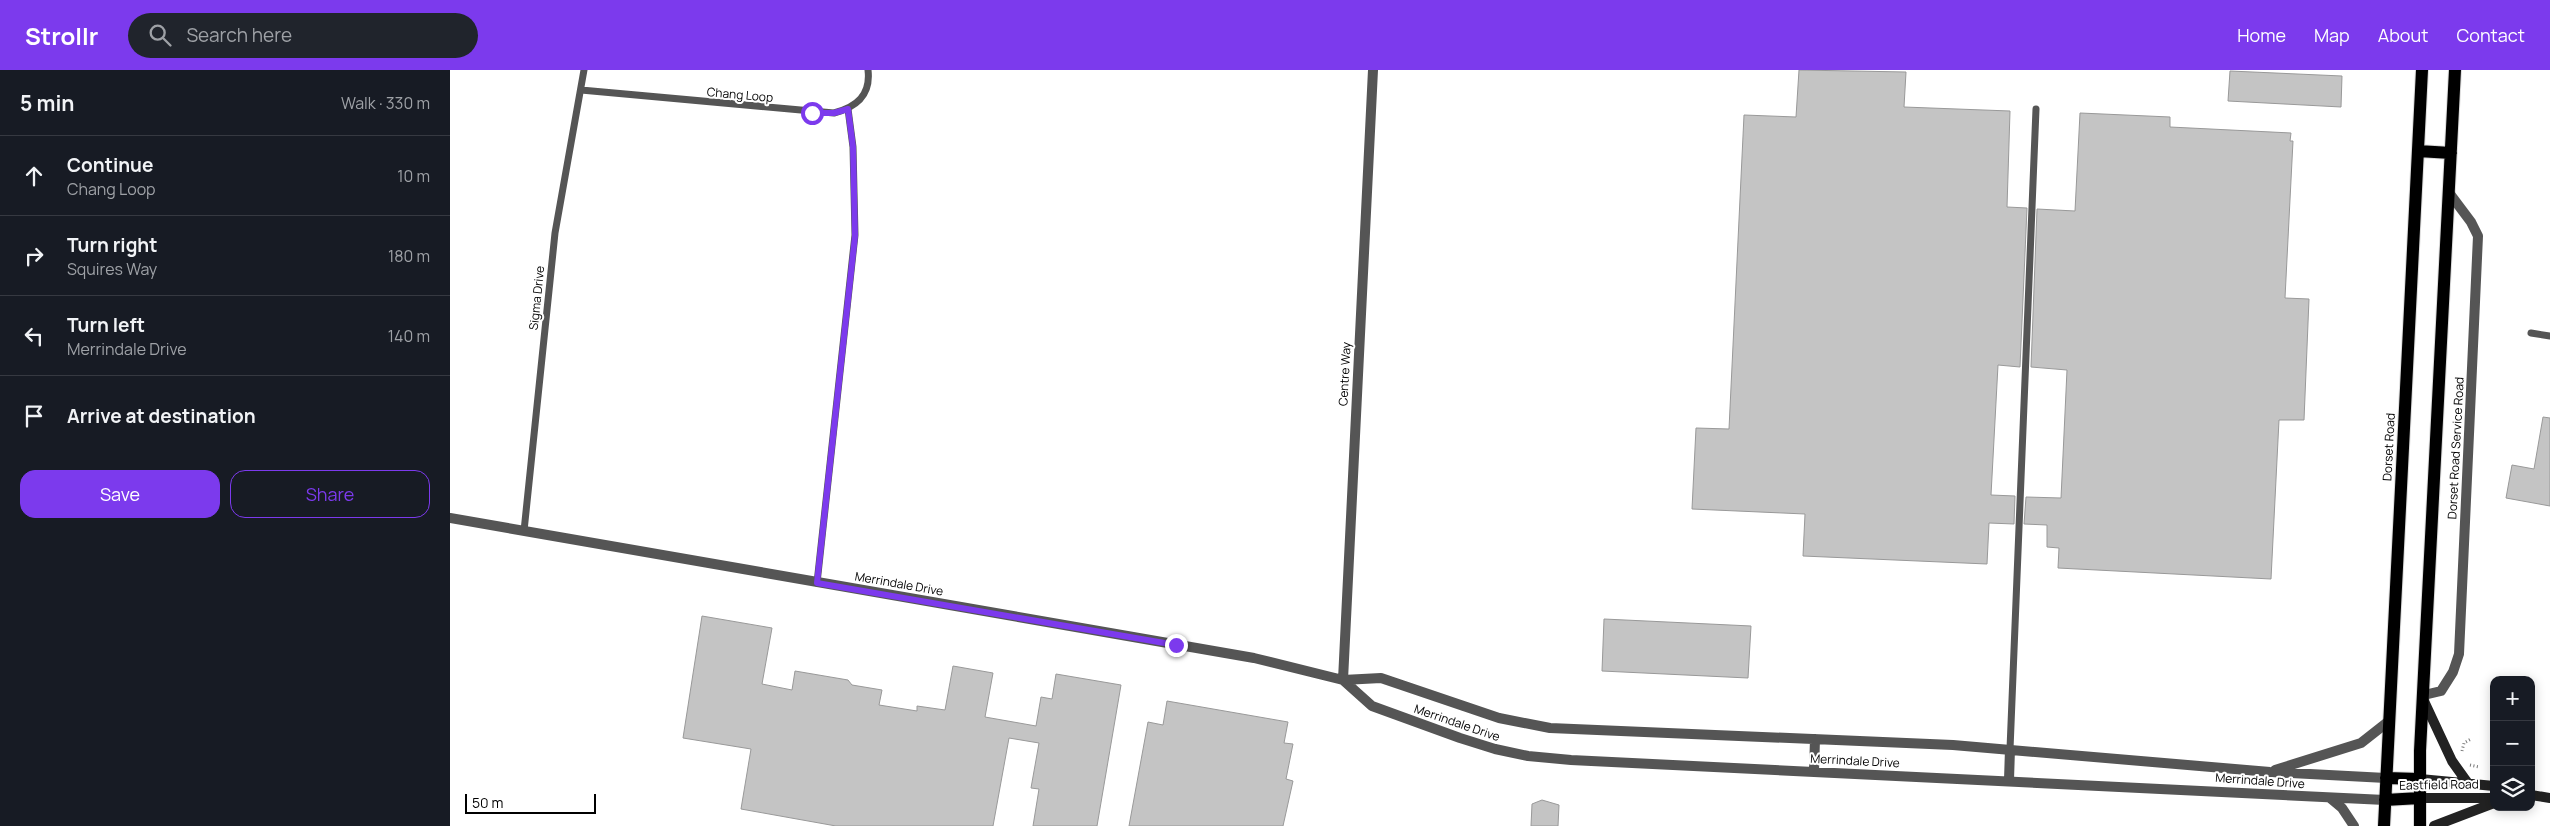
<!DOCTYPE html>
<html lang="en">
<head>
<meta charset="utf-8">
<style>
	body { margin:0; font-family:Manrope,sans-serif; background:#20242c; color:#f1f3f6 }
	.controls { position:absolute; right:15px; bottom:15px; display:grid; overflow:hidden; border-radius:10px; box-shadow:0 2px 12px #0003 }
	.controls button { width:45px; height:45px; display:grid; place-items:center; padding:0; border:0; border-bottom:1px solid #363941; background:#171b24; color:#f1f3f6; font:25px sans-serif }
	.scale { position:absolute; left:15px; bottom:12px; width:131px; box-sizing:border-box; padding-left:5px; border:2px solid #000; border-top:0; font-size:14px; line-height:18px; white-space:nowrap; color:#000; -webkit-text-stroke:4px #fff; paint-order:stroke }
	.stop { position:absolute; width:15px; height:15px; margin:-11px; border:4px solid #7c3aed; border-radius:50%; background:#fff }
	.stop.end { background:#7c3aed; border-color:#fff; box-shadow:0 1px 5px #0008 }
	.list { margin:0; padding:0; list-style:none }
	h2 { display:flex; justify-content:space-between; align-items:center; height:65px; margin:0; padding:0 20px; font-size:21px }
	h2 small { font-size:16px; font-weight:400; color:#9ea1a6 }
	.list li { display:grid; grid-template-columns:32px 1fr auto; gap:15px; align-items:center; box-sizing:border-box; height:80px; padding:0 20px; border-top:1px solid #363941 }
	.list b { display:block; font-size:19px; white-space:nowrap }
	.list p { margin:0; font-size:16px; white-space:nowrap; color:#9ea1a6 }
	.list em { font-size:16px; font-style:normal; color:#9ea1a6 }
	.actions { display:flex; gap:10px; padding:15px 20px }
	.actions a { flex:1; padding:11px 0; border:1px solid #7c3aed; border-radius:15px; text-align:center; font-size:18px; color:#7c3aed }
	.actions .main { background:#7c3aed; color:#fff }
	.icon { flex:none; width:28px; height:28px; fill:none; stroke:currentColor; stroke-width:2; stroke-linecap:round; stroke-linejoin:round }
	.map { position:relative; flex:none; width:2100px; height:756px; overflow:hidden }
	header { display:flex; align-items:center; gap:30px; box-sizing:border-box; height:70px; padding:0 25px; background:#7c3aed; color:#fff }
	header strong { font-size:24px }
	nav { display:flex; gap:28px; margin-inline-start:auto; font-size:18px }
	.search { width:350px; height:45px; background:#20242c; display:flex; align-items:center; gap:12px; box-sizing:border-box; padding:0 18px; border-radius:28px; color:#9ea1a6; font-size:19px }
	main { display:flex }
	aside { flex:1; background:#171b24 }
	.map>svg:first-child { display:block }
	.building { fill:#c4c4c4; stroke:#999 }
	.lines { fill:none; stroke-linecap:round; stroke-linejoin:round }
	.primary-casing { stroke:#dbdbdb; stroke-width:14 }
	.path { stroke:#777; stroke-width:3; stroke-dasharray:1 2.5; stroke-linecap:butt }
	.service { stroke:#555; stroke-width:7 }
	.minor { stroke:#555; stroke-width:10 }
	.secondary { stroke:#222; stroke-width:10 }
	.primary { stroke:#000; stroke-width:12 }
	.route { stroke:#7c3aed; stroke-width:6 }
	.labels { text-anchor:middle; stroke-width:4; stroke-linejoin:round; paint-order:stroke }
	.street-label { font-size:12px; fill:#000; stroke:#fff }
</style>
</head>
<body>
<header>
<strong>Strollr</strong>
<div class="search"><svg class="icon" aria-label="search" viewBox="0 0 24 24"><circle cx="10" cy="10" r="6"/><path d="M15 15l6 6"/></svg>Search here</div>
<nav><a>Home</a><a>Map</a><a>About</a><a>Contact</a></nav>
</header>
<main>
<aside>
<h2>5 min<small>Walk · 330 m</small></h2>
<ul class="list">
<li><svg class="icon" aria-label="ahead" viewBox="0 0 24 24"><path d="M12 20V5M6 11l6-6 6 6"/></svg><div><b>Continue</b><p>Chang Loop</p></div><em>10 m</em></li>
<li><svg class="icon" aria-label="right" viewBox="0 0 24 24"><path d="M7 20v-9h11M14 6l5 5-5 5"/></svg><div><b>Turn right</b><p>Squires Way</p></div><em>180 m</em></li>
<li><svg class="icon" aria-label="left" viewBox="0 0 24 24"><path d="M17 20v-9H6M10 6l-5 5 5 5"/></svg><div><b>Turn left</b><p>Merrindale Drive</p></div><em>140 m</em></li>
<li><svg class="icon" aria-label="arrive" viewBox="0 0 24 24"><path d="M6 21V4h12l-3 4 3 4H6"/></svg><div><b>Arrive at destination</b></div></li>
</ul>
<div class="actions"><a class="main">Save</a><a>Share</a></div>
</aside>
<div class="map">
<svg width="2100" height="756" viewBox="0 0 2100 756">
	<rect width="100%" height="100%" fill="#fff"/>
	<path class="building" d="M1349 0 1456 2 1454 37 1560 41 1557 137 1577 138 1570 297 1548 295 1541 425 1565 426 1564 454 1539 453 1537 494 1353 486 1355 444 1242 439 1246 358 1279 359 1294 45 1346 47Z
		M1780 1 1892 6 1891 37 1778 31Z
		M1630 43 1720 47V57L1841 63 1840 71H1843L1835 228 1859 229 1854 350H1829L1821 509 1608 498 1609 478 1597 477V455L1574 454 1576 427 1611 428 1617 300 1581 297 1587 139 1625 141Z
		M2093 347 2100 348V436L2056 428 2062 395 2084 399Z
		M252 546 322 558 312 614 342 620 345 601 398 610 402 615 432 620 429 635 467 641V636L495 640 503 596 543 603 535 647 586 656 591 627 602 629 606 604 671 615 647 756H583L589 719 581 718 589 673 559 668 543 756H386L291 739 301 679 233 668Z
		M1154 549 1301 556 1298 608 1152 601Z
		M717 631 838 652 834 673 843 674 836 709 843 711 833 756H679L698 652 713 655Z
		M1092 730 1109 735 1108 756H1081L1082 734Z"/>
	<g class="lines">
		<defs>
			<path id="primary" d="M1968 81 2001 83
				M1936 708 1970 709
				M1935 730 1970 728
				M1934 756 1972 0
				M1970 756V681L2005 0"/>
		</defs>
		<use href="#primary" class="primary-casing"/>
		<path class="path" d="M2012 681 2014 673 2021 669
			M2020 695 2029 697"/>
		<path class="service" d="M131 20 384 43C407 37 421 25 418 0
			M2081 263 2100 266
			M74 461 105 163 134 0
			M367 513 405 165 403 77 398 39
			M1560 679 1586 39"/>
		<path class="minor" d="M0 448 804 588 893 610 931 608 1049 648 1100 658 1503 675 1820 702 1936 708
			M893 610 922 636 1010 668 1045 679 1078 686 1121 690 1935 730
			M893 610 923 0
			M1974 625 1991 621 2003 602 2009 584 2028 166 2021 152 2000 124
			M1825 700 1911 673 1939 651
			M1364 701 1365 669
			M1559 710 1560 679
			M1880 728 1892 738 1904 756"/>
		<path class="secondary" d="M1974 631 2002 691 2017 712
			M1970 709 2044 716
			M2081 725 2100 728
			M1970 728H2044
			M1984 756 2044 733"/>
		<use href="#primary" class="primary"/>
	</g>
	<g class="lines">
		<path class="route" d="M362 43H384L398 39 403 77 405 166 367 513 726 575"/>
	</g>
	<g class="labels">
		<g class="street-label">
			<text transform="translate(290 25) rotate(5)" y="4">Chang Loop</text>
			<text transform="translate(87 228) rotate(-84)" y="4">Sigma Drive</text>
			<text transform="translate(895 304) rotate(-87)" y="4">Centre Way</text>
			<text transform="translate(1939 377) rotate(-87)" y="4">Dorset Road</text>
			<text transform="translate(2006 378) rotate(-87)" y="4">Dorset Road Service Road</text>
			<text transform="translate(449 514) rotate(10)" y="4">Merrindale Drive</text>
			<text transform="translate(1007 653) rotate(19)" y="4">Merrindale Drive</text>
			<text transform="translate(1405 691) rotate(3)" y="4">Merrindale Drive</text>
			<text transform="translate(1810 711) rotate(4)" y="4">Merrindale Drive</text>
			<text transform="translate(1989 715) rotate(-1)" y="4">Eastfield Road</text>
		</g>
	</g>
</svg>
<div class="controls">
<button>+</button>
<button>−</button>
<button><svg class="icon" aria-label="layers" viewBox="0 0 24 24"><path d="M12 4l9 5-9 5-9-5zM3 14l9 5 9-5"/></svg></button>
</div>
<div class="scale">50 m</div>
<div class="stop" style="left:362px;top:43px"></div>
<div class="stop end" style="left:726px;top:575px"></div>
</div>
</main>
</body>
</html>
